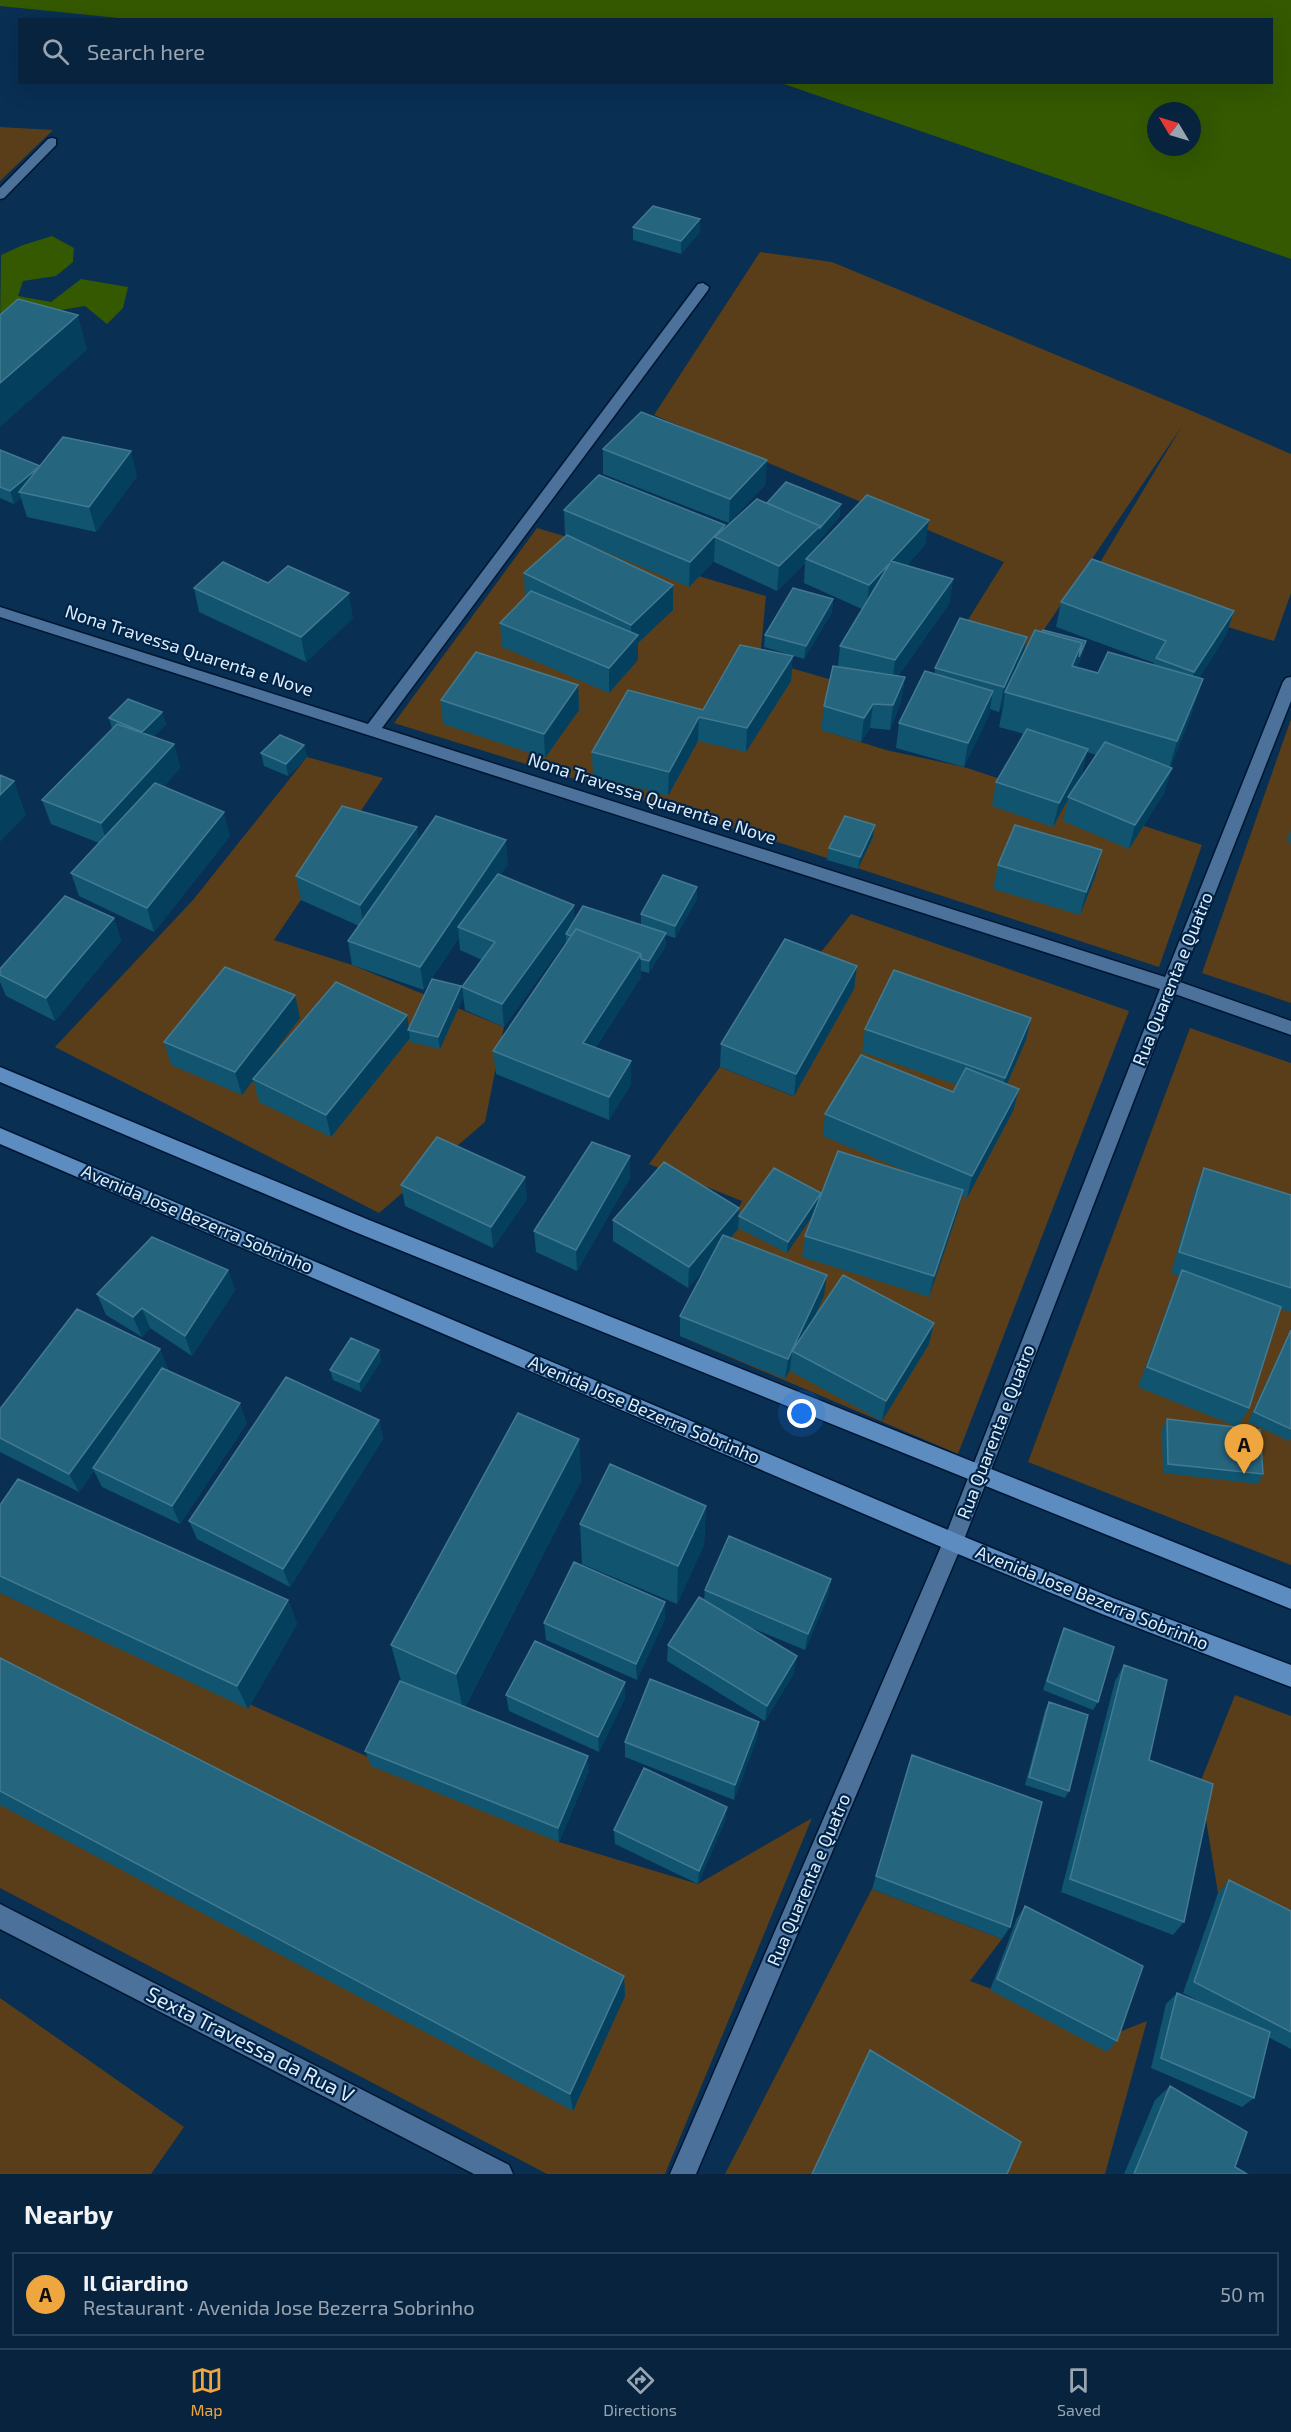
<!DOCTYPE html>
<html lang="en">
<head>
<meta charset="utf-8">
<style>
	body { margin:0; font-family:"Exo 2",sans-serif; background:#152f49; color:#f1f3f6 }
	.compass { position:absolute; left:1147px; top:102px; width:54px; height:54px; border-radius:50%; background:#07233e; box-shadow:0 6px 24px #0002; rotate:308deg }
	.you { position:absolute; left:802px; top:1414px; width:21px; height:21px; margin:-15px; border:4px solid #fff; border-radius:50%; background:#1a73e8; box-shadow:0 0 0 9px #1a73e833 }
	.badge { display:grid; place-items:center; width:39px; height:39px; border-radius:50%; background:#f0a63e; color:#111; font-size:20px; font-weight:700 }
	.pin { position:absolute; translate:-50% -50px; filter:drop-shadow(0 2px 3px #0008) }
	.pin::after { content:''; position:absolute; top:32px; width:21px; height:18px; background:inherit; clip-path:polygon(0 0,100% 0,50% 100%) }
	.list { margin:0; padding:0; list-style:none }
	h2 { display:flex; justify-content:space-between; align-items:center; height:78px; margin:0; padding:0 24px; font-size:26px }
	h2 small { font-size:20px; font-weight:400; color:#98a4b0 }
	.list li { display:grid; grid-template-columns:39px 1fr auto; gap:18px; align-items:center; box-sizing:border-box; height:84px; margin:0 12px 12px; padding:0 12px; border:2px solid #284058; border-radius:0px }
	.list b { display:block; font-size:22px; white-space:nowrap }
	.list p { margin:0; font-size:20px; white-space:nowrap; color:#98a4b0 }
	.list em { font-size:20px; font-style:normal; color:#98a4b0 }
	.icon { flex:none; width:33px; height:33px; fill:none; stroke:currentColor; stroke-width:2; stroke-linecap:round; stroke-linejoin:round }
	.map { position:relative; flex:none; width:1291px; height:2174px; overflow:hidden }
	.search { position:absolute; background:#07233e; box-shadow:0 6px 24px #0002; left:18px; right:18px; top:18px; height:66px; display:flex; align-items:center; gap:15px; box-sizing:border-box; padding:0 21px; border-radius:0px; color:#98a4b0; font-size:22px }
	.sheet { height:174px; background:#07233e }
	nav { display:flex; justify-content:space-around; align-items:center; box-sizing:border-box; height:84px; border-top:2px solid #284058; background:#07233e; font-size:16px; color:#98a4b0 }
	nav a { display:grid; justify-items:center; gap:3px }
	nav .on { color:#f0a63e }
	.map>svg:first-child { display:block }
	.green { fill:#5a3e19 }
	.water { fill:#345900; fill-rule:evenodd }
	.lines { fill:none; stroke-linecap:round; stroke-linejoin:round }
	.minor-casing { stroke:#001631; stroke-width:3 }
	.major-casing { stroke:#001631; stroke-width:3 }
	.minor { fill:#4c729b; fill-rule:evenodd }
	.major { fill:#5c8cc0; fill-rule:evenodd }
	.wall { fill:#10546f; fill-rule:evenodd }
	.shaded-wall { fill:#043f5e }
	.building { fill:#26657e; stroke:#437a92; stroke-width:1.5 }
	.labels { text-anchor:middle; stroke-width:4.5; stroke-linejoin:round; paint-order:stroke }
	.street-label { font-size:18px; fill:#dfecfa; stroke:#002448 }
	.near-street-label { font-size:21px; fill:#dfecfa; stroke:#002448 }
</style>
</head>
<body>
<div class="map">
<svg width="1291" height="2174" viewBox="0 0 1291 2174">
	<rect width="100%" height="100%" fill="#092f53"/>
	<path class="green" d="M0 127 53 130 0 181Z
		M760 252 832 262 1192 411 1291 454V593L1274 641 1087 584 1182 426 1022 662 961 631 1004 562 654 415Z
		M537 528 766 596 760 659 832 680 822 730 886 750 964 767 1202 845 1159 967 790 846 394 723Z
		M1291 719V1003L1202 973Z
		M307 757 383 778 274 940 352 965 504 1027 485 1122 379 1213 55 1047 193 900Z
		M851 914 1129 1011 958 1454 680 1336 742 1201 649 1164 720 1067 793 1096 806 971Z
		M1190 1028 1291 1063V1565L1028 1462Z
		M0 1593 559 1842 698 1884 812 1818 665 2174H547L0 1888Z
		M1235 1695 1291 1716V1926L1218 1893 1200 1783Z
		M872 1889 1002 1939 970 1981 1114 2034 1147 2021 1105 2174H725Z
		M0 1998 184 2127 151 2174H0Z"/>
	<path class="water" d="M0 0H1291V259L781 83 1272 82V20H139L0 6ZM1156 111H1192V147H1156Z
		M52 236 74 248 73 262 56 276 23 281 18 296 51 302 81 279 128 287 123 308 107 324 85 306 43 313 0 329 1 255 23 245Z"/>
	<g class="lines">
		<defs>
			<path id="minor" d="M52 138 56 139V145L4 198 0 199V188L48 139Z
				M703 283 709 287 708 290 382 728 1165 977 1283 682 1286 678 1291 677V701L1180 982 1291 1021V1035L1175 994 963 1542 696 2174H670L943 1542 1160 989 0 617V607L368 724 698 284Z
				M0 1904 509 2165 513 2174H474L0 1929Z"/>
			<path id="major" d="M0 1067 369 1220 1291 1589V1609L355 1232 0 1082Z
				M0 1128 960 1535 1113 1598 1291 1665V1687L1102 1614 946 1549 0 1144Z"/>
		</defs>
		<use href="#minor" class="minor-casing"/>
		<use href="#major" class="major-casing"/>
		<use href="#minor" class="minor"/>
		<use href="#major" class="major"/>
	</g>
	<path class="wall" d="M633 227 700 232 681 254 633 240Z
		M603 449 767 460 765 485 729 523 603 474Z
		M0 450 40 466 137 476 96 532 27 517 21 498 14 504 0 498Z
		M767 503 840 516 819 541 818 545 929 520 925 545 907 565 953 579 949 604 898 676 905 677 901 702 890 730 870 728 861 742 821 730 824 706 838 666 840 646 862 609 804 583 805 563 777 591 714 562V561L689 587 575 539 673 585V610L638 643V660L609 693 502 647 500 623 525 597 524 573 567 536 565 535 564 510 725 528Z
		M268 583 353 618 306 662 199 612 194 588Z
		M833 599 832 612 804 659 764 647 765 635Z
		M1061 602 1234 611 1226 635 1199 678 1192 713 1170 768H1172L1164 793 1129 849 1063 821 1068 799 1053 827 992 806 996 782 1024 734 999 727 1004 702 999 712 990 709 989 715 964 767 896 748 899 723 935 674V668L1027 637 1023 654 1042 632 1086 641 1083 653 1077 667 1098 673 1154 665V663L1056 627ZM1087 752 1096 755 1072 792 1082 773Z
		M791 681 746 752 698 741 668 796 593 776 592 752 703 710Z
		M578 685 579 710 545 758 443 724 441 700Z
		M162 712 166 724 153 737 174 744 180 768 164 786 230 836 154 932 79 896 71 873 99 843 51 824 42 800 112 729 109 718Z
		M304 745 307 757 288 776 264 766 261 753Z
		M1291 830V843L1287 841Z
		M873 837 858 869 827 860 829 848Z
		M419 840 508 864 500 875 574 921 641 925V914L697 899 675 938 666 935V945L649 973 641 971V977L596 1047 631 1084 609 1120 496 1074 493 1051 566 943V940L504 1027 465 1010 462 987 482 960 460 950 459 938 424 990 352 965 348 941 359 926 301 900 296 876Z
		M998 865 1096 874 1080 915 993 889Z
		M114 918 121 941 55 1021 6 996 0 982V969Z
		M857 966 854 989 794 1096 720 1067 721 1044Z
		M461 986 463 998 440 1049 410 1042V1038L331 1137 259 1102 253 1079 409 1029Z
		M295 995 300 1018 242 1095 171 1065 164 1042Z
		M1031 1018 1026 1040 1007 1084 1019 1089 1013 1111 967 1198 962 1196 958 1211 929 1297 802 1257 805 1236 812 1216 787 1253 738 1228 739 1216 821 1193 910 1173 823 1136 825 1114 953 1092 957 1085 862 1052 865 1029Z
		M1204 1168 1291 1195V1312L1281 1309 1249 1408 1238 1427 1138 1387 1179 1276 1171 1273 1195 1190Z
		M630 1178 577 1271 536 1252 534 1231Z
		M401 1185 527 1199 493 1248 405 1206Z
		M739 1208 738 1229 730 1238 824 1296 814 1319 934 1323 929 1344 882 1421 790 1371V1370L785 1379 680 1336V1316L706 1267 688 1288 613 1241V1220Z
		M228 1270 235 1290 192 1356 150 1328 142 1337 106 1315 97 1294Z
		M1291 1329V1438L1289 1441 1248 1422Z
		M160 1349 168 1369V1370L247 1423 180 1524 102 1487 94 1471 79 1492 0 1452V1409Z
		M379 1350 381 1361 361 1392 333 1380 330 1370Z
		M1167 1419 1263 1474 1258 1484 1163 1473 1162 1430Z
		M379 1420 383 1439 290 1587 197 1539 189 1521Z
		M579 1439 581 1481 465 1707 589 1771 559 1842 371 1766 365 1751 401 1681 391 1645Z
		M0 1505 288 1600 297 1624 248 1709 0 1593Z
		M706 1506 704 1545 677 1604 582 1564 580 1524Z
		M831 1579 828 1596 805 1650 742 1624 794 1673 765 1721 667 1661 668 1645 704 1600 705 1590Z
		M665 1602V1619L637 1680 546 1640 544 1623Z
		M1064 1628 1098 1702 1093 1710 1043 1690 1060 1637Z
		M0 1658 624 1976 625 1996 573 2111 0 1805Z
		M1124 1665 1149 1760 1184 1922 1173 1935 1061 1892 1115 1681Z
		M625 1682V1698L599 1752 509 1711 506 1695Z
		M1049 1702 1069 1791 1065 1798 1025 1785 1045 1710Z
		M759 1722 757 1738 734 1800 625 1757V1742Z
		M912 1755 1010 1927 1002 1939 872 1889Z
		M727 1807 725 1821 698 1884 615 1844 614 1830Z
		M1229 1880 1291 1911V2049L1268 2037 1254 2098 1242 2107 1151 2068 1166 2004 1177 1993 1206 2005 1183 1993 1218 1893Z
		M1025 1906 1117 2041 1107 2052 990 1990 1017 1918Z
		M1170 2086 1235 2167 1247 2174H1124L1155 2100Z"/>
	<path class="shaded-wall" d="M700 219V232L681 254V241Z
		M78 315 87 350 0 427V383Z
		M131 451 137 476 96 532 89 507Z
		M767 460 765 485 729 523 730 499Z
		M41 467 19 492 21 498 14 504 10 491Z
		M841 504 840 516 819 541 818 551 806 559 805 563 777 591 779 566Z
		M929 520 925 545 888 586 891 561Z
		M725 525 724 542 715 537 714 561 689 587 690 562Z
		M890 563 866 610 869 585Z
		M953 579 949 604 892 684 895 660Z
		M673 585V610L638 643V660L609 693V668L631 642V625Z
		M349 593 353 618 306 662 301 637Z
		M833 599 832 612 804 659 806 646Z
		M1234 611 1226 635 1187 697 1194 672Z
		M1027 637 1022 662 1005 692 1004 702 999 712 1004 687Z
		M1086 641 1083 653 1076 670 1072 666 1082 643Z
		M793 656 791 681 746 752 747 728Z
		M905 677 901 702 890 730 893 705Z
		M1203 679 1192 713 1167 776 1177 741Z
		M578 685 579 710 545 758 544 734Z
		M993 691 989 715 964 767 968 743Z
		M873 704 870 728 861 742 864 718Z
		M162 712 166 724 145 745 142 732Z
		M699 717 698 741 668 796 669 772Z
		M174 744 180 768 108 847 101 823Z
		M304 745 307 757 288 776 286 764Z
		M1088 749 1082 773 1053 827 1059 803Z
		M1172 768 1164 793 1129 849 1135 825Z
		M14 781 26 815 0 842V795Z
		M224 812 230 836 154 932 147 908Z
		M875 825 873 837 858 869 860 857Z
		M417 827 421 851 364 929 360 905Z
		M506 840 508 864 464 930 458 927 459 938 424 990 420 967Z
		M1102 850 1096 874 1080 915 1086 892Z
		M697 887V899L675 938V926Z
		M574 905 575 928 566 934V940L504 1027 502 1004Z
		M114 918 121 941 55 1021 46 998Z
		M666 933V945L649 973V961Z
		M641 954V977L584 1065 583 1043Z
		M857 966 854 989 794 1096 796 1074Z
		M461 986 463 998 440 1049 438 1037Z
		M295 995 300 1018 242 1095 235 1072Z
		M407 1015 410 1038 331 1137 326 1115Z
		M1031 1018 1026 1040 1000 1100 1005 1078Z
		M631 1061V1084L609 1120V1097Z
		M1019 1089 1013 1111 967 1198 972 1176Z
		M630 1156V1178L577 1271 576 1250Z
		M525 1177 527 1199 493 1248 491 1227Z
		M963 1190 958 1211 929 1297 934 1276Z
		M822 1193 820 1205 787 1253 788 1242Z
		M739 1208 738 1229 688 1288 689 1267Z
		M228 1270 235 1290 192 1356 185 1336Z
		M827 1275 824 1296 797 1354 792 1351 790 1370 785 1379 788 1359Z
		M142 1308 150 1328 142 1337 133 1317Z
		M934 1323 929 1344 882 1421 886 1401Z
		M160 1349 168 1369 96 1469 93 1468 94 1471 79 1492 69 1474Z
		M379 1350 381 1361 361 1392 359 1382Z
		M240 1403 247 1423 180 1524 172 1506Z
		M379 1420 383 1439 290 1587 283 1569Z
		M579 1439 581 1481 463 1710 456 1674Z
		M706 1506 704 1545 677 1604 678 1566Z
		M831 1579 828 1596 805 1650 808 1634Z
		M288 1600 297 1624 248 1709 237 1686Z
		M665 1602V1619L637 1680 636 1664Z
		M797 1656 794 1673 765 1721 767 1706Z
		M625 1682V1698L599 1752 598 1737Z
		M759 1722 757 1738 734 1800 735 1785Z
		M588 1756 589 1771 559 1842 558 1828Z
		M727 1807 725 1821 698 1884 699 1871Z
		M624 1976 625 1996 573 2111 570 2094Z"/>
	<path class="building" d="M653 206 700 219 681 241 633 227Z
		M18 299 78 315 0 383V315Z
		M641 412 767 460 730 499 603 449Z
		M63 437 131 451 89 507 19 492Z
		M0 450 40 466 10 491 0 487Z
		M599 475 725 525 690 562 564 510Z
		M786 482 841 504 820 528V526L767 503Z
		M867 495 929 520 891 561 953 579 895 660 840 646 890 563 869 585 806 559Z
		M757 499 820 526 779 566 715 537Z
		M567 535 673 585 631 625 524 573Z
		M1092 559 1234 611 1194 672 1156 658 1166 641 1061 602Z
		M223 562 268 583 288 566 349 593 301 637 194 588Z
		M793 588 833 599 806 646 765 635Z
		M531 591 638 635 609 668 500 623Z
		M960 618 1027 637 1004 687 935 668Z
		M1035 630 1082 643 1072 666 1098 673 1108 652 1203 679 1177 741 1005 692Z
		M1043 630 1086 641 1079 657 1082 643 1042 632Z
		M740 645 793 656 747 728 699 717 669 772 592 752 628 690 703 710Z
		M476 652 578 685 544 734 441 700Z
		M833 666 905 677 893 705 873 704 864 718 824 706Z
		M925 671 993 691 968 743 899 723Z
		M128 699 162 712 142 732 109 718Z
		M117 724 174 744 101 823 42 800Z
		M1027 729 1088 749 1059 803 996 782Z
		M280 735 304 745 286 764 261 753Z
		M1105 742 1172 768 1135 825 1068 797Z
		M0 775 14 781 0 795Z
		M155 783 224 812 147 908 71 873Z
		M342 806 417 827 360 905 296 876Z
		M436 816 506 840 420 967 348 941Z
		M845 816 875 825 860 857 829 848Z
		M1015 825 1102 850 1086 892 998 865Z
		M498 874 574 905 502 1004 462 987 495 942 458 927Z
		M663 875 697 887 675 926 641 914Z
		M65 896 114 918 46 998 0 975V969Z
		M583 906 666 933 649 961 641 959V954L576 929 571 936 566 934Z
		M576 929 641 954 583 1043 631 1061 609 1097 493 1051Z
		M785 939 857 966 796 1074 721 1044Z
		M225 967 295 995 235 1072 164 1042Z
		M894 970 1031 1018 1005 1078 865 1029Z
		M432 979 461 986 438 1037 408 1030Z
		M336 982 407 1015 326 1115 253 1079Z
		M861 1055 953 1092 966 1068 1019 1089 972 1176 825 1114Z
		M437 1137 525 1177 491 1227 401 1185Z
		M592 1142 630 1156 576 1250 534 1231Z
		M838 1151 963 1190 934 1276 805 1236Z
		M664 1162 739 1208 689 1267 613 1220Z
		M774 1168 821 1193 788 1242 739 1216Z
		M1204 1168 1291 1195V1288L1179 1252Z
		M723 1235 827 1275 788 1359 680 1316Z
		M152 1237 228 1270 185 1336 142 1308 133 1317 97 1294Z
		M1182 1270 1281 1307 1249 1408 1147 1367Z
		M843 1275 934 1323 886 1401 792 1351Z
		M77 1309 160 1349 69 1474 0 1438V1409Z
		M1291 1330V1429L1254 1412Z
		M351 1338 379 1350 359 1382 330 1370Z
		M162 1368 240 1403 172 1506 93 1468Z
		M286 1377 379 1420 283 1569 189 1521Z
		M518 1413 579 1439 456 1674 391 1645Z
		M1167 1419 1260 1430 1263 1474 1168 1464Z
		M610 1464 706 1506 678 1566 580 1524Z
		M18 1479 288 1600 237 1686 0 1576V1505Z
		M729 1536 831 1579 808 1634 705 1590Z
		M574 1562 665 1602 636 1664 544 1623Z
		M699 1597 797 1656 767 1706 668 1645Z
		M1064 1628 1114 1647 1098 1702 1047 1681Z
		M535 1641 625 1682 598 1737 506 1695Z
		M0 1658 624 1976 570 2094 0 1791Z
		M1124 1665 1167 1680 1149 1760 1213 1784 1184 1922 1070 1879Z
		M650 1679 759 1722 735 1785 625 1742Z
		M400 1681 588 1756 558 1828 365 1751Z
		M1049 1702 1088 1715 1069 1791 1029 1777Z
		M912 1755 1042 1802 1010 1927 876 1876Z
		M644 1768 727 1807 699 1871 614 1830Z
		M1229 1880 1291 1911V2032L1194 1982Z
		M1025 1906 1143 1966 1117 2041 997 1979Z
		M1177 1993 1270 2032 1254 2098 1161 2058Z
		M870 2050 1021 2142 1007 2174H812Z
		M1170 2086 1247 2132 1235 2167 1247 2174H1134Z"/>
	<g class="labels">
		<g class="street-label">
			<text transform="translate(189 651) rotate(18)" y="6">Nona Travessa Quarenta e Nove</text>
			<text transform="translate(652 799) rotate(18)" y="6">Nona Travessa Quarenta e Nove</text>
			<text transform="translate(1173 979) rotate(-68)" y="6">Rua Quarenta e Quatro</text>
			<text transform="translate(197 1219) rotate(23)" y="6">Avenida Jose Bezerra Sobrinho</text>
			<text transform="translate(644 1410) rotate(23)" y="6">Avenida Jose Bezerra Sobrinho</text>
			<text transform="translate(996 1432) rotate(-69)" y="6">Rua Quarenta e Quatro</text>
			<text transform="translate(1092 1598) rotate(22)" y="6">Avenida Jose Bezerra Sobrinho</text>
			<text transform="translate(809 1880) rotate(-67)" y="6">Rua Quarenta e Quatro</text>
		</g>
		<g class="near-street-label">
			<text transform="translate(250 2045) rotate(27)" y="7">Sexta Travessa da Rua V</text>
		</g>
	</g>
</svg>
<svg class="compass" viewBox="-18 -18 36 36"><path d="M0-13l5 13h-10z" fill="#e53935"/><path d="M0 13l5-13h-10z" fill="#98a4b0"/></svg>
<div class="you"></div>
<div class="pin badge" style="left:1244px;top:1474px">A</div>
<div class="search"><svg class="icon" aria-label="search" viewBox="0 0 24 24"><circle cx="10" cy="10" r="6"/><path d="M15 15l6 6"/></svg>Search here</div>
</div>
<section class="sheet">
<h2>Nearby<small></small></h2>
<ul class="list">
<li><span class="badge">A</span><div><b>Il Giardino</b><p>Restaurant · Avenida Jose Bezerra Sobrinho</p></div><em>50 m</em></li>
</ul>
</section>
<nav>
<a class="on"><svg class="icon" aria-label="map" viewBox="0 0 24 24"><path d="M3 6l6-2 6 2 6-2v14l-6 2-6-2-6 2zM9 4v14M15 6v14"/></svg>Map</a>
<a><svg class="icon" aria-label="directions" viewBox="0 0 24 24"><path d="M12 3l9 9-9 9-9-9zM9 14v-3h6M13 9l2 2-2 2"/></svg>Directions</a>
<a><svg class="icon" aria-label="saved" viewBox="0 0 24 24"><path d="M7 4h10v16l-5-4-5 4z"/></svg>Saved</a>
</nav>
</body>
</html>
